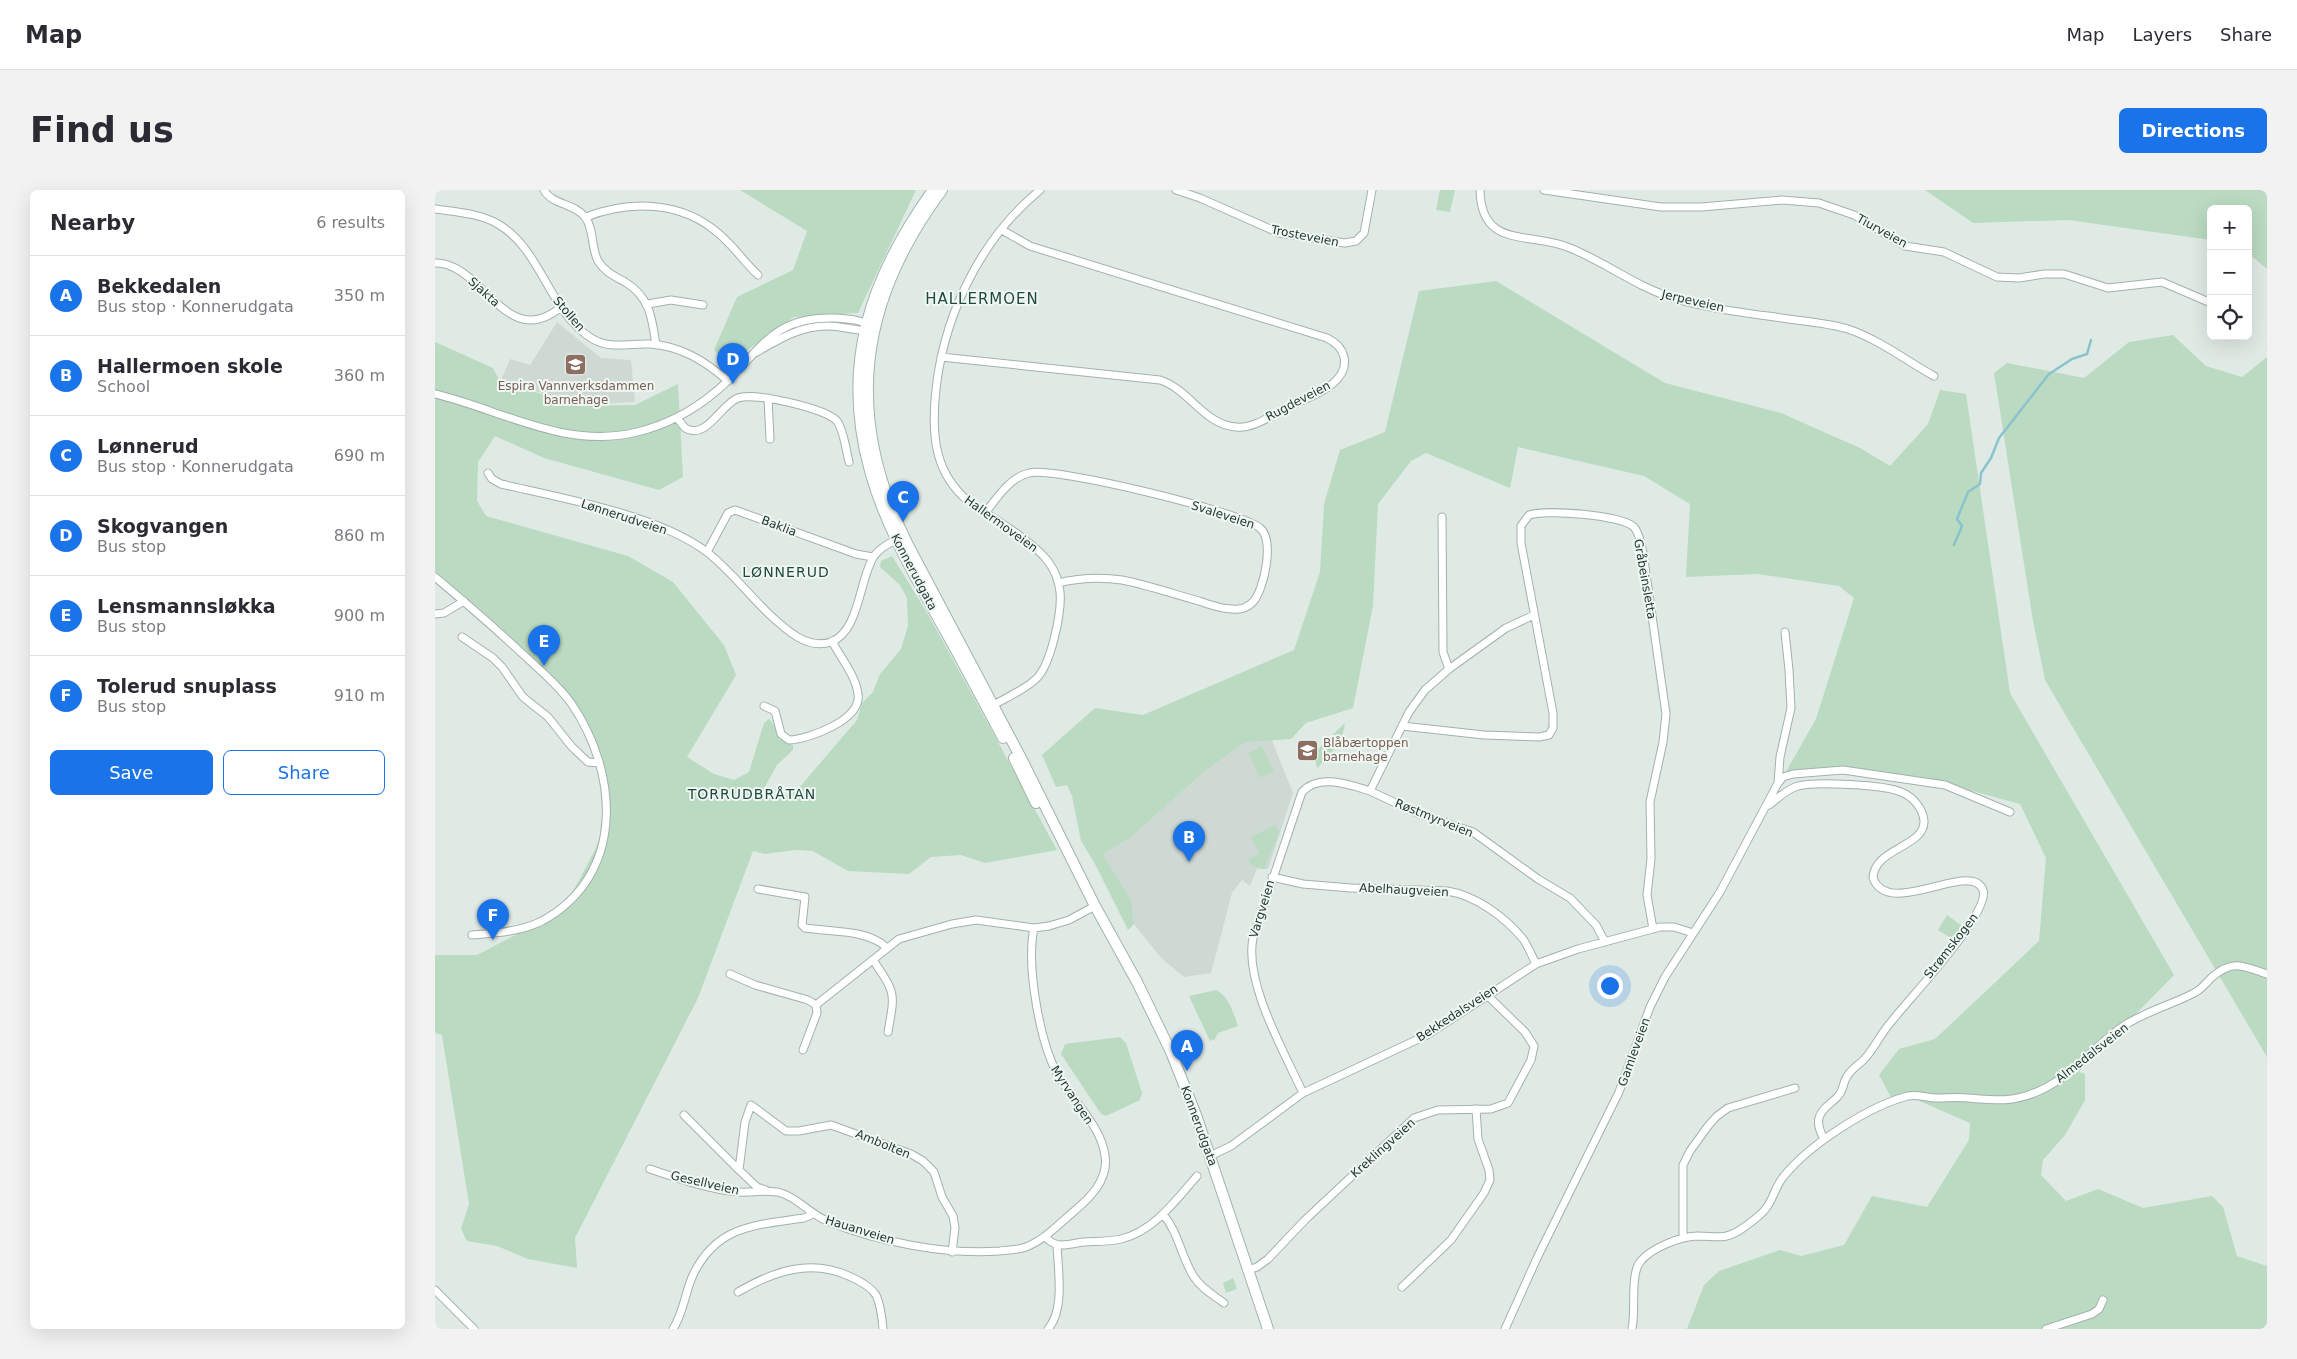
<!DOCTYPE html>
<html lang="en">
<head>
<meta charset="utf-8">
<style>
	body { margin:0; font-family:"DejaVu Sans",sans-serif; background:#f2f2f3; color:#2b2b33 }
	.controls { position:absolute; right:15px; top:15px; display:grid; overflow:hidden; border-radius:8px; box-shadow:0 5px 20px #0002 }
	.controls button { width:45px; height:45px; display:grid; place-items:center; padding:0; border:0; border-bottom:1px solid #e1e1e2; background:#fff; color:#2b2b33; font:25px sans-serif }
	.you { position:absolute; left:1174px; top:795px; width:18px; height:18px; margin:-12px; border:4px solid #fff; border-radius:50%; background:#1a73e8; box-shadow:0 0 0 8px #1a73e833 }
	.badge { display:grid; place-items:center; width:32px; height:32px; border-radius:50%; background:#1a73e8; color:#fff; font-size:16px; font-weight:700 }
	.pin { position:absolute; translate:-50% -41px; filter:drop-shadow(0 1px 2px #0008) }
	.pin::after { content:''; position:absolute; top:26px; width:18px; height:15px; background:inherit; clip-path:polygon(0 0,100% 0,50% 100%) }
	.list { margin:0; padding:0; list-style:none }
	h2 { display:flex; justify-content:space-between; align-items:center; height:65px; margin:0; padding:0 20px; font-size:21px }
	h2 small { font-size:16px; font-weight:400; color:#7c7c81 }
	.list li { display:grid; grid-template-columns:32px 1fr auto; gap:15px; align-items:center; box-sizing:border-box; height:80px; padding:0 20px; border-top:1px solid #e1e1e2 }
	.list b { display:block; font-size:19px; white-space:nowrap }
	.list p { margin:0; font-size:16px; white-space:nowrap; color:#7c7c81 }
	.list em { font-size:16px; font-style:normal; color:#7c7c81 }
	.actions { display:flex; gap:10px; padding:15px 20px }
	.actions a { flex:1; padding:11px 0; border:1px solid #1a73e8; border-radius:8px; text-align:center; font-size:18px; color:#1a73e8 }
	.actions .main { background:#1a73e8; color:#fff }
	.icon { flex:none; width:28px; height:28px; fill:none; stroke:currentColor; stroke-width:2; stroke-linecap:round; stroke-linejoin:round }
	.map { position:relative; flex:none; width:1832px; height:1139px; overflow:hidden; border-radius:8px }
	header { display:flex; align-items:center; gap:30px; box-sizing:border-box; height:70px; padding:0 25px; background:#fff; border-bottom:1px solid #e1e1e2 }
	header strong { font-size:24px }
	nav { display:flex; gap:28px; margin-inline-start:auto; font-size:18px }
	.intro { display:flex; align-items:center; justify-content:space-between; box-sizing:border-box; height:120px; padding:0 30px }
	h1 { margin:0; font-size:35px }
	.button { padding:12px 22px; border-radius:8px; background:#1a73e8; color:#fff; font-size:18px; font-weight:700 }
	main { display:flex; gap:30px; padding:0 30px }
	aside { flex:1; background:#fff; border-radius:8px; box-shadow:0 5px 20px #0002 }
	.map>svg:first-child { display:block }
	.built { fill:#ced9d4 }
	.green { fill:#badac1 }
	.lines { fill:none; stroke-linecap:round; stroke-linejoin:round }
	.stream { stroke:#8ac3cc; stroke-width:2.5 }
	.street-casing { stroke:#a3b1ac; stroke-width:9 }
	.secondary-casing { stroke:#a0b5ac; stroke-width:12 }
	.street { stroke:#fff; stroke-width:7 }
	.secondary { stroke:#fff; stroke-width:10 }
	.labels { text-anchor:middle; stroke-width:4; stroke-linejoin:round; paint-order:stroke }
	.street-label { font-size:12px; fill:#223932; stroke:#f0f7f3 }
	.education-label { font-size:12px; fill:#785e54; stroke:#f0f7f3 }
	.neighbourhood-label { font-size:14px; letter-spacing:1px; fill:#1f493e; stroke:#f0f7f3 }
	.quarter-label { font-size:15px; letter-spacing:1px; fill:#1f493e; stroke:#f0f7f3 }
</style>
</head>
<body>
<header>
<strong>Map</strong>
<nav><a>Map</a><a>Layers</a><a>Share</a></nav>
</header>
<div class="intro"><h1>Find us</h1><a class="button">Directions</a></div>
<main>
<aside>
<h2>Nearby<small>6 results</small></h2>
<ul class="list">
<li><span class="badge">A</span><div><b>Bekkedalen</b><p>Bus stop · Konnerudgata</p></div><em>350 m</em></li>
<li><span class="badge">B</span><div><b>Hallermoen skole</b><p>School</p></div><em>360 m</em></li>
<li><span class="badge">C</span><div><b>Lønnerud</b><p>Bus stop · Konnerudgata</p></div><em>690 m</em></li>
<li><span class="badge">D</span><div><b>Skogvangen</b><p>Bus stop</p></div><em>860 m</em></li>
<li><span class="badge">E</span><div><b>Lensmannsløkka</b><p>Bus stop</p></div><em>900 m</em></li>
<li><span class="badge">F</span><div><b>Tolerud snuplass</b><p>Bus stop</p></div><em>910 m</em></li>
</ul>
<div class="actions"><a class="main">Save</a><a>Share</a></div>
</aside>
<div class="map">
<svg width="1832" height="1139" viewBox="0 0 1832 1139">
	<rect width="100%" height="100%" fill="#e0eae5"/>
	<path class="built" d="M122 132 166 168 196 170 200 212 144 215 66 190 75 169 95 175Z
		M836 548 858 603 833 679H822L815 696 807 690 797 703 776 783 749 787 726 768 699 734 696 710 668 664 695 648 771 580 811 552Z"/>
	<path class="green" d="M305 0H481L423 123 359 127 293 174 279 160 302 107 358 80 372 41Z
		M1005 0H1020L1015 22 1001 20Z
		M1490 0H1832V79L1813 63V19H1776V50L1633 30 1538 33Z
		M1061 91 1230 193 1346 223 1425 258 1455 276 1493 234 1505 200 1531 204 1575 503 1739 785 1644 882 1650 884V910L1630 945 1608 970 1606 985 1631 1011 1663 999 1708 1018 1777 1006 1788 1017 1802 1066 1832 1076V1139H1252L1269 1095 1284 1081 1345 1060 1366 1066 1409 1055 1437 1006 1492 1017 1534 950 1535 933 1473 906 1458 911 1444 885 1464 859 1500 849 1604 751 1611 668 1585 614 1504 592 1410 578 1362 579 1348 587 1381 529 1419 408 1404 396 1323 384 1251 387 1255 314 1209 286 1083 257 1075 298 991 263 976 271 943 314 938 416 918 518 871 533 856 549 811 552 771 580 695 648 668 664 696 710 699 734 693 740 660 674 646 651 637 606 632 595 621 597 607 565 660 518 708 525 859 460 885 382 889 314 905 260 950 242 984 101Z
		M1738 145 1771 176 1807 187 1832 167V867L1610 490 1598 431 1559 183 1572 173 1649 188 1694 152Z
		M0 152 58 178 64 190 143 216 200 215 243 194 248 287 224 300 109 268 60 246 43 272 42 311 51 326 193 366 238 392 289 455 301 485 252 567 279 584 299 590 314 582 329 533 334 529C345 540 340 549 358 555V560L342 575 327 602 338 611 363 599 422 530 427 513 438 502 445 484 466 459 473 436 472 408 465 395 445 377 446 371 457 366 494 426 622 660 550 673 526 665 496 667 474 684 413 681 378 661 361 660 330 664 318 661 263 808 140 1048 142 1078 93 1069 62 1056 32 1051 26 1039 34 1014 7 845 0 843V765H42L111 729 133 711 170 641 171 607 160 560 127 503 0 389Z
		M910 533C908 551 896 565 882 578L879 563Z
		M827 556 839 581 825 588 813 563Z
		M840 635 844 642 829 679 816 675 813 670 824 664 816 647Z
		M1512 725 1530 738 1520 751 1503 740Z
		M781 800C794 806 798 822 803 836L783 843 780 849 775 851 754 806Z
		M685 847 691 853 707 903 705 910 671 926 666 924 626 864 630 854Z
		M798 1088 802 1099 791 1103 788 1093Z"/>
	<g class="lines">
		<path class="stream" d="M1519 355 1527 336 1522 329 1533 302 1545 294 1546 283 1556 268 1564 248 1614 184 1637 169 1652 164 1656 150"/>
		<defs>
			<path id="street" d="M109 0C117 15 139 13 150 27 159 38 156 58 163 71 170 82 179 86 190 92 215 107 217 128 221 155
				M741 0 765 8 844 43 910 53 921 51 929 43 937 0
				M1045 0C1046 60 1096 41 1135 58 1172 73 1203 98 1241 109 1279 120 1321 124 1361 130 1378 132 1396 134 1413 139 1445 150 1470 170 1499 186
				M1109 0 1226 17H1266L1347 10 1384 13 1419 25 1470 56 1509 62 1562 87 1584 88 1609 84H1629L1673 98 1727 92 1776 113
				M0 19C21 22 44 23 63 34 107 60 113 120 156 148 175 160 194 153 215 154 246 156 270 171 293 191
				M151 27C195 10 246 11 283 43 298 55 309 72 323 85
				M0 73C48 72 70 162 125 118
				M213 114 236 110 268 115
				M506 167 725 190C754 199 769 235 801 237 819 239 838 224 854 217 872 207 915 195 909 167 907 158 900 152 892 148L595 56 567 40
				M0 204C67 220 131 260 202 242 231 235 256 222 279 203 324 167 332 126 399 128 413 129 427 129 438 138 424 144 408 135 392 136 364 136 343 150 320 163
				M333 208 335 249
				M242 228 250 238C271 251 285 215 303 208 319 202 390 218 402 231 409 241 411 260 414 272
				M53 283 57 289 66 294C127 308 223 325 272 362 295 380 313 404 334 424 350 439 372 460 396 452 425 441 424 389 439 366 445 358 454 353 463 349
				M550 323C562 308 574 288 594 283 618 276 806 322 825 338 840 350 829 400 818 412 812 418 805 420 797 419 786 419 775 415 764 411 738 404 713 395 687 390 666 387 644 388 623 393
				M1007 327 1008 462 1014 479
				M272 362 293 323 300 320 421 364 438 367
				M0 387C31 413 61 439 91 467 106 481 123 495 136 513 184 583 191 685 107 731 85 742 60 743 37 745
				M0 424 9 423 29 411
				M1099 425 1071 438 1014 479 990 500 974 522 935 601 982 623 1038 642 1103 689 1135 708 1161 735 1170 752
				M27 447 58 468 67 477 88 507 113 527 137 557 153 572 164 573
				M329 516 340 521 346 544 354 550C374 549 427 530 423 504 421 486 405 467 397 451
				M555 517C570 508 588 501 601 489 616 475 627 422 625 402 624 391 619 379 612 370 595 349 556 327 533 311 501 284 497 249 500 210 506 131 543 51 605 0
				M967 536 1049 545 1104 547 1114 545 1118 538V523L1086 353V336L1094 325C1111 319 1186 325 1199 337 1205 344 1206 355 1208 363L1231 524 1228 552 1215 612 1216 669 1212 705 1218 739
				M1343 593 1345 567 1356 518 1354 480 1350 442
				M1334 615C1343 608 1352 599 1363 596 1379 591 1451 595 1466 602 1477 606 1488 618 1489 631 1490 657 1439 658 1438 688 1454 730 1536 669 1548 700 1556 723 1472 811 1456 832 1447 842 1441 855 1432 866 1427 873 1418 877 1413 885 1408 891 1409 899 1404 905 1398 913 1387 917 1384 928 1382 936 1386 943 1389 949
				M837 687 868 694 916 698 1012 701C1040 705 1070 727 1088 749 1093 756 1097 766 1101 774
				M323 699 370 707 367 735 370 738C395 742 431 739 451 757
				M438 770C461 804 460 802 453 842
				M295 784 320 795 373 810 381 815 382 823 368 860
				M381 815 464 749 517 734 541 730 599 738 614 736 634 730 660 716
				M868 903C849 862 809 792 818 748L867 602C884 583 915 595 935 601
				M249 925 304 980
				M775 966 796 956 868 903 992 845 1101 774 1143 759 1225 737H1239L1258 743
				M215 979C241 988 276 1000 304 1002 318 1003 332 999 346 1003 363 1008 375 1024 392 1031 444 1052 509 1065 565 1061 573 1060 583 1060 591 1057 609 1050 623 1035 637 1023 654 1009 674 990 670 966 667 938 640 913 626 890 605 858 591 776 599 738
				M331 1000 322 997 304 980 310 932 316 915 351 941H364L396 935 476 964 488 971 499 982 507 1007 518 1026 520 1038 517 1062
				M728 1024C744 1043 746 1067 759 1087 766 1098 778 1105 789 1113
				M610 1046C620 1060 634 1054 648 1052 661 1051 674 1052 686 1049 719 1041 741 1010 762 986
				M1248 1048V975L1255 961 1273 936 1282 926 1293 918 1360 898
				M813 1080 822 1077 833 1069 870 1030 979 928 1003 920 1056 919 1073 913 1096 870 1099 856 1090 842 1052 805
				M967 1097 1016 1050 1049 1003 1055 990 1054 980 1043 949 1041 919
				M0 1100 39 1139
				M303 1102C339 1081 376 1068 416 1087 425 1091 436 1097 441 1105 446 1115 447 1128 448 1139
				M238 1139C249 1122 250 1102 258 1085 282 1035 321 1035 369 1028L378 1024
				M613 1139C630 1120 623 1080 622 1055
				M1070 1139 1102 1068 1184 902 1215 817 1230 787 1285 702 1343 593 1348 587 1358 584 1408 580 1510 595 1575 622
				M1197 1139C1201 1120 1195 1085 1205 1072 1216 1058 1244 1047 1262 1046 1283 1046 1289 1051 1308 1038 1316 1032 1326 1026 1332 1017 1339 1007 1341 995 1349 986 1375 954 1434 916 1473 906 1483 904 1492 908 1501 908 1512 908 1523 907 1533 908 1561 910 1577 913 1604 901 1641 884 1658 856 1690 835 1712 821 1736 815 1759 803 1766 800 1771 793 1777 787 1798 769 1808 776 1832 784
				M1611 1139 1657 1124 1664 1119 1668 1110"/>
			<path id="secondary" d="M498 0C435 88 405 174 435 281 450 336 480 386 507 435 528 472 548 511 568 548
				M507 0C423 113 409 226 472 353L586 568 660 716 702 792 736 862 761 925 833 1139
				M579 568 601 613"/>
		</defs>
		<use href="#street" class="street-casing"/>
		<use href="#secondary" class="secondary-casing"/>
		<use href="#street" class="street"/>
		<use href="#secondary" class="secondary"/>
	</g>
	<defs>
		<symbol id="school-square" viewBox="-11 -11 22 22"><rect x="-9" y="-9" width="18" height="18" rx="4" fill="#8d6e63" stroke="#f0f7f3"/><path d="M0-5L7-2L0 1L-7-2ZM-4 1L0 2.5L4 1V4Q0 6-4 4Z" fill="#fff"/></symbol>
	</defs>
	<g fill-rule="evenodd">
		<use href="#school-square" x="128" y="162" width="25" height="25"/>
		<use href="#school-square" x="860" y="548" width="25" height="25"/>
	</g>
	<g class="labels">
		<g class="street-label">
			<text transform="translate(1447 41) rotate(29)" y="4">Tiurveien</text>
			<text transform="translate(870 46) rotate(11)" y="4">Trosteveien</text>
			<text transform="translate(49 102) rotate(42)" y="4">Sjakta</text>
			<text transform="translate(1258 111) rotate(13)" y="4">Jerpeveien</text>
			<text transform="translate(134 124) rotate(49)" y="4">Stollen</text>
			<text transform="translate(863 211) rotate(-28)" y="4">Rugdeveien</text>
			<text transform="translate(788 325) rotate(18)" y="4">Svaleveien</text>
			<text transform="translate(189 327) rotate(18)" y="4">Lønnerudveien</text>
			<text transform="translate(566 334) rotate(36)" y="4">Hallermoveien</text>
			<text transform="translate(344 336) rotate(21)" y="4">Baklia</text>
			<text transform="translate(479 382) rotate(62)" y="4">Konnerudgata</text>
			<text transform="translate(1210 389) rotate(80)" y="4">Gråbeinsletta</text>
			<text transform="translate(999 628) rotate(22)" y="4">Røstmyrveien</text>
			<text transform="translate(969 700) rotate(3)" y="4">Abelhaugveien</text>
			<text transform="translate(827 719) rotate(-73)" y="4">Vargveien</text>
			<text transform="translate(1516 756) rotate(-52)" y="4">Strømskogen</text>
			<text transform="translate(1022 823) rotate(-33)" y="4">Bekkedalsveien</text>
			<text transform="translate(1199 862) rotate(-70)" y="4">Gamleveien</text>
			<text transform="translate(1657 863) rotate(-38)" y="4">Almedalsveien</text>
			<text transform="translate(637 905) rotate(57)" y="4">Myrvangen</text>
			<text transform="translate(764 936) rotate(70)" y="4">Konnerudgata</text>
			<text transform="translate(448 954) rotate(22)" y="4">Ambolten</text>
			<text transform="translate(948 958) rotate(-42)" y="4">Kreklingveien</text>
			<text transform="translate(270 993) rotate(13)" y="4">Gesellveien</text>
			<text transform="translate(425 1040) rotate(17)" y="4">Hauanveien</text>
		</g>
		<g class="education-label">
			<text x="141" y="200">Espira Vannverksdammen<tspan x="141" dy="14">barnehage</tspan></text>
			<text x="888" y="557" text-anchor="start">Blåbærtoppen<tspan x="888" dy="14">barnehage</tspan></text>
		</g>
		<g class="neighbourhood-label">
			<text x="351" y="387">LØNNERUD</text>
			<text x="317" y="609">TORRUDBRÅTAN</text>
		</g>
		<g class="quarter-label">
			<text x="547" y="114">HALLERMOEN</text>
		</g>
	</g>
</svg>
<div class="controls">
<button>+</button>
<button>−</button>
<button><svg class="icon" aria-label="locate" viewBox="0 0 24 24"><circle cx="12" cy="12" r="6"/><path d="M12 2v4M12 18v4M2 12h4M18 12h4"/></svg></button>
</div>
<div class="you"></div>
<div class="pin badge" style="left:752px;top:881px">A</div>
<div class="pin badge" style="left:754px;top:672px">B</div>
<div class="pin badge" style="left:468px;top:332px">C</div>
<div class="pin badge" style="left:298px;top:194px">D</div>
<div class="pin badge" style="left:109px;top:476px">E</div>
<div class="pin badge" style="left:58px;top:750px">F</div>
</div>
</main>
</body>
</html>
